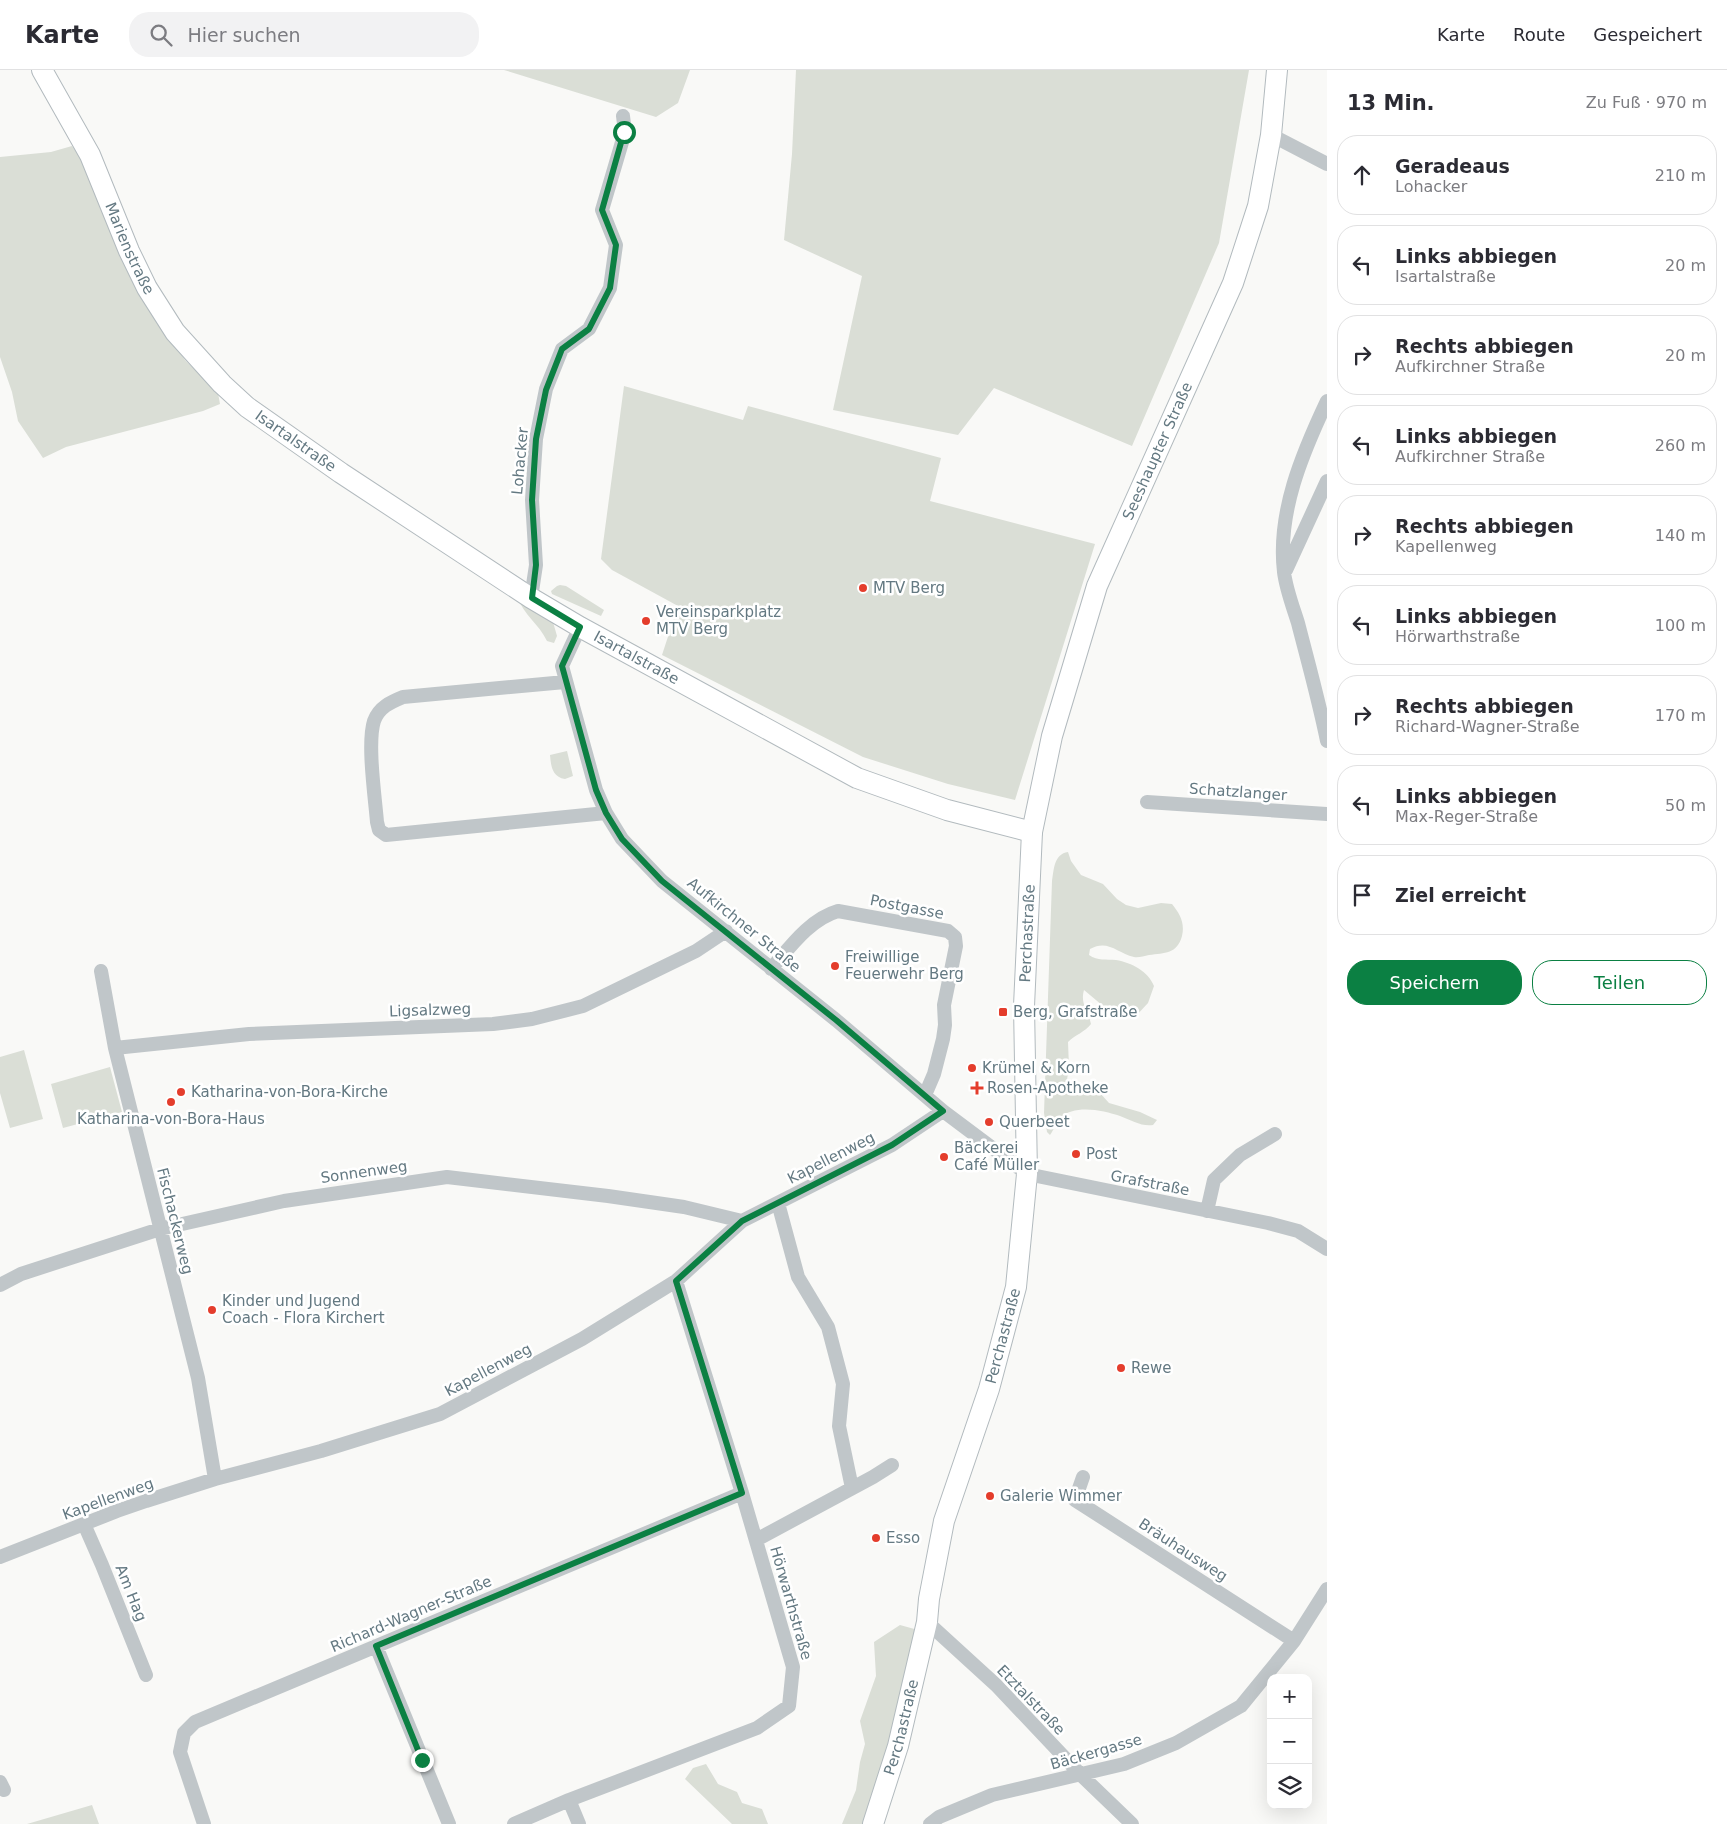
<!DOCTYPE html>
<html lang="de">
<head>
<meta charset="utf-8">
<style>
	body { margin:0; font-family:"DejaVu Sans",sans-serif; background:#f2f2f3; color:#2b2b33 }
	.controls { position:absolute; right:15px; bottom:15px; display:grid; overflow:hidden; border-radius:10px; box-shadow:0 5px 20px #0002 }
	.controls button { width:45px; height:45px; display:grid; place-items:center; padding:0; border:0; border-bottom:1px solid #e1e1e2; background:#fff; color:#2b2b33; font:25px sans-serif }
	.stop { position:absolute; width:15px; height:15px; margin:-11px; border:4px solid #0b8043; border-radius:50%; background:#fff }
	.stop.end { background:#0b8043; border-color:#fff; box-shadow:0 1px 5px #0008 }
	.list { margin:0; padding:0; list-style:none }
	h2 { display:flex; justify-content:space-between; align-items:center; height:65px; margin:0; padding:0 20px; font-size:21px }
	h2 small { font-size:16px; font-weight:400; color:#7c7c81 }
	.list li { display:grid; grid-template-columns:32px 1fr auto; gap:15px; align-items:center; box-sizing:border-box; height:80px; margin:0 10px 10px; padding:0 10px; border:1px solid #e1e1e2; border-radius:20px }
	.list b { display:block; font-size:19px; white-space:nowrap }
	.list p { margin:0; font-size:16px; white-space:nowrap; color:#7c7c81 }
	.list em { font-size:16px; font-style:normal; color:#7c7c81 }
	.actions { display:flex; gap:10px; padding:15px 20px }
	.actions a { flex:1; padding:11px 0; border:1px solid #0b8043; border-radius:20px; text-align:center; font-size:18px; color:#0b8043 }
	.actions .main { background:#0b8043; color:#fff }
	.icon { flex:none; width:28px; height:28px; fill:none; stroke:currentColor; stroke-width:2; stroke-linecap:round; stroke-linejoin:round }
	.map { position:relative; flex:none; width:1327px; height:1754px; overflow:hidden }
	header { display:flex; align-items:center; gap:30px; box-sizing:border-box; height:70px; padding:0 25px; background:#fff; border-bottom:1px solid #e1e1e2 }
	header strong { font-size:24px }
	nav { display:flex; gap:28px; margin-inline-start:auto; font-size:18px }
	.search { width:350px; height:45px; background:#f2f2f3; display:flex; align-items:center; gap:12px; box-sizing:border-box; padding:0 18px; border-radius:20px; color:#7c7c81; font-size:19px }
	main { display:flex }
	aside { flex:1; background:#fff }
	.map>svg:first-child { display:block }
	.green { fill:#daded6 }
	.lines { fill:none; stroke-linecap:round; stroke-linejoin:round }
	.secondary-casing { stroke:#b2babe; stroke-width:22 }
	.street { stroke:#c0c6c9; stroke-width:14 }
	.secondary { stroke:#fff; stroke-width:20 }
	.route { stroke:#0b8043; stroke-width:6 }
	.poi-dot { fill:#e43d2c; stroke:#fff; stroke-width:2 }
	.labels { text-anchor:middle; stroke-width:5; stroke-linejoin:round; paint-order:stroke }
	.street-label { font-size:15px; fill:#647982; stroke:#fff }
	.poi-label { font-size:15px; fill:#647982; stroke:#fff; text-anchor:start }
</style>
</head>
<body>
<header>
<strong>Karte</strong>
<div class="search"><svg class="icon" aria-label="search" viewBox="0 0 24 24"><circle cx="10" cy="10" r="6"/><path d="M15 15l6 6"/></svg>Hier suchen</div>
<nav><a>Karte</a><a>Route</a><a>Gespeichert</a></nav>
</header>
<main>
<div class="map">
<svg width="1327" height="1754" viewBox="0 0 1327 1754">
	<rect width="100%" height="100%" fill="#f9f9f7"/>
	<path class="green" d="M504 0H690L678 33 656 47Z
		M796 0H1249L1219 173 1132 376 994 318 958 365 833 340 862 206 784 170 792 84Z
		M72 76 81 88 143 231 185 290 218 323 220 334 203 341 66 377 43 388 18 351 12 322 0 287V87L51 82Z
		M624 316 743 350 748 336 941 388 930 431 1095 474 1015 730 948 714 863 687 662 585 678 536 612 500 601 489Z
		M560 515 566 516 604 540 601 546 552 524 551 521 557 516Z
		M518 528 553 552 557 566 554 573 547 571C539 554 523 544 518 528Z
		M567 681 573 706 565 709C552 707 551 696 550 685Z
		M1068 782 1071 791 1081 805 1103 814 1117 829 1126 835 1138 838 1161 833 1172 834C1180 844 1185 853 1182 866 1177 884 1165 883 1149 885 1144 886 1138 888 1134 887 1117 883 1108 869 1090 879L1089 885C1098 891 1106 889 1116 890 1132 893 1148 901 1154 916L1148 933 1135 947 1115 946 1084 920C1080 934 1088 940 1091 954 1085 962 1075 965 1068 972L1069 997 1066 1016 1076 1022 1100 1023 1109 1033 1140 1042 1157 1050 1153 1055C1142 1057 1131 1050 1120 1046 1103 1040 1074 1034 1060 1048 1056 1052 1054 1060 1050 1065L1047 1062 1044 1043 1052 811C1054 799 1054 784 1068 782Z
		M24 980 43 1049 10 1058 0 1023V987Z
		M110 997 122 1042 63 1058 51 1014Z
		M900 1555 918 1560 900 1641 866 1754H842L856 1720 860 1692 865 1674 860 1651 876 1606 874 1572Z
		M706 1694 718 1714 737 1722 742 1733 762 1739 768 1754H732L685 1709 693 1698Z
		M92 1735 99 1754H27Z"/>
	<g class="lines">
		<defs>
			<g id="secondary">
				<path id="s1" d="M42 0 90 85 129 181 147 218 175 262 222 314 247 337 341 403 531 528 580 557 857 708 947 740 1032 762"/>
				<path id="s2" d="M873 1754 898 1676 927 1552 929 1529 944 1451 989 1319 1016 1217 1027 1104 1024 936 1032 762 1052 666 1097 516 1233 213 1258 136 1271 65 1277 0"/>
			</g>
		</defs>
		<use href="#secondary" class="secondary-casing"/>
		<path class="street" d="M1271 65 1327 94
			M1327 331C1302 384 1277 443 1284 502 1286 519 1293 537 1298 553 1308 592 1319 631 1327 671
			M1286 500 1327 411
			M531 528 536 495 532 430 536 369 546 319 562 279 589 259 610 218 616 175 602 140 625 62 623 46
			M580 557 562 596 596 720 606 743 622 769 662 811 836 950 943 1041 1027 1104 1268 1153 1298 1161 1327 1179
			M565 612 403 627C391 632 379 637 374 651 367 673 375 727 377 752L379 760 386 765 606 743
			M1147 732 1327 744
			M771 899C790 877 810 849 838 841L948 861 955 867 956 876 944 935 945 955 943 969 934 1004 925 1025
			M101 901 115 978 198 1308 215 1409
			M115 978 249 964 493 954 532 949 583 936 696 881 726 861
			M778 1133 798 1207 828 1257 843 1314 839 1356 852 1418
			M1207 1141 1214 1110 1240 1085 1275 1064
			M0 1215 21 1204 160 1159 284 1131 447 1107 608 1126 684 1137 742 1151
			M1083 1407 1075 1430 1294 1571
			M84 1454 102 1495 146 1605
			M756 1470 873 1407 892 1395
			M0 1487 117 1441 146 1431 215 1409 321 1381 440 1344 582 1269 676 1211 742 1151 892 1075 943 1041
			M927 1552 996 1615 1081 1705 1132 1754
			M376 1576 449 1754
			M0 1712 4 1720
			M569 1730 579 1754
			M204 1754 180 1682 184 1663 195 1652 742 1423
			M514 1754 569 1730 757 1658 789 1636 793 1597 742 1423 676 1211
			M930 1754 939 1747 992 1725 1124 1694 1176 1673 1241 1636 1294 1571 1327 1519"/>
		<use href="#secondary" class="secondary"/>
	</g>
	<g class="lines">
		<path class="route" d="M422 1690 376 1576 742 1423 676 1211 742 1151 892 1075 943 1041 836 950 662 811 622 769 606 743 596 720 562 596 580 557 532 528 536 495 532 430 536 369 546 320 562 279 589 259 610 218 616 175 602 140 624 62"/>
	</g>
	<g class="poi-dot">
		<circle cx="863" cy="518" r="5"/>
		<circle cx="646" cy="551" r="5"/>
		<circle cx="835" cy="896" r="5"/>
		<rect x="998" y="937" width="10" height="10" rx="2.5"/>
		<circle cx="972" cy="998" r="5"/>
		<path d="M974.5 1010.5h5v5h5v5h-5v5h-5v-5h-5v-5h5z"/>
		<circle cx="181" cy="1022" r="5"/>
		<circle cx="171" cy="1032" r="5"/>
		<circle cx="989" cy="1052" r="5"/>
		<circle cx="1076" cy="1084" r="5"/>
		<circle cx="944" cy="1087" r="5"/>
		<circle cx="212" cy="1240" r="5"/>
		<circle cx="1121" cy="1298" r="5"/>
		<circle cx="990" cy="1426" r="5"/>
		<circle cx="876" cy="1468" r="5"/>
	</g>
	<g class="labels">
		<g class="street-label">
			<text dy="5" stroke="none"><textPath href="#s1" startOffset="199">Marienstraße</textPath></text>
			<text dy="5" stroke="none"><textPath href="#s1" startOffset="458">Isartalstraße</textPath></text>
			<text dy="5" stroke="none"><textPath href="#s2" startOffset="1415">Seeshaupter Straße</textPath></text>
			<text transform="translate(520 391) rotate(-85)" y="5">Lohacker</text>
			<text dy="5" stroke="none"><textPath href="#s1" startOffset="862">Isartalstraße</textPath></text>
			<text transform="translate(1238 722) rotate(4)" y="5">Schatzlanger</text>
			<text transform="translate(907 837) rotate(11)" y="5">Postgasse</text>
			<text transform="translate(744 855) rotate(39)" y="5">Aufkirchner Straße</text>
			<text dy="5" stroke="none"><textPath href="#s2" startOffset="911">Perchastraße</textPath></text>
			<text transform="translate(430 940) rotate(-2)" y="5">Ligsalzweg</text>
			<text transform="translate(831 1088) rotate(-27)" y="5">Kapellenweg</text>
			<text transform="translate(364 1102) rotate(-8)" y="5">Sonnenweg</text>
			<text transform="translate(1150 1113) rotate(11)" y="5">Grafstraße</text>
			<text transform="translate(175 1151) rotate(76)" y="5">Fischackerweg</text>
			<text dy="5" stroke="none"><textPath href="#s2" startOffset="506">Perchastraße</textPath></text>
			<text transform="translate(488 1300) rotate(-28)" y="5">Kapellenweg</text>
			<text transform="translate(108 1429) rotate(-20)" y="5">Kapellenweg</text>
			<text transform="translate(1183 1480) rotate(33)" y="5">Bräuhausweg</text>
			<text transform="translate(131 1523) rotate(68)" y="5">Am Hag</text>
			<text transform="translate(791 1533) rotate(74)" y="5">Hörwarthstraße</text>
			<text transform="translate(411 1544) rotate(-23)" y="5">Richard-Wagner-Straße</text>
			<text transform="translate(1031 1630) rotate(46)" y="5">Etztalstraße</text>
			<text dy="5" stroke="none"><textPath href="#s2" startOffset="101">Perchastraße</textPath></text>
			<text transform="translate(1096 1682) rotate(-16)" y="5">Bäckergasse</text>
		</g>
		<g class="poi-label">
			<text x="873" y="523">MTV Berg</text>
			<text x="656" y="547">Vereinsparkplatz<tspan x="656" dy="17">MTV Berg</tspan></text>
			<text x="845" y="892">Freiwillige<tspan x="845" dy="17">Feuerwehr Berg</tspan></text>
			<text x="1013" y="947">Berg, Grafstraße</text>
			<text x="982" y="1003">Krümel &amp; Korn</text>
			<text x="987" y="1023">Rosen-Apotheke</text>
			<text x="191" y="1027">Katharina-von-Bora-Kirche</text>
			<text x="171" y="1054" text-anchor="middle">Katharina-von-Bora-Haus</text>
			<text x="999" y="1057">Querbeet</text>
			<text x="954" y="1083">Bäckerei<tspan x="954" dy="17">Café Müller</tspan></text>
			<text x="1086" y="1089">Post</text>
			<text x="222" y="1236">Kinder und Jugend<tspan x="222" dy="17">Coach - Flora Kirchert</tspan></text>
			<text x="1131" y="1303">Rewe</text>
			<text x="1000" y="1431">Galerie Wimmer</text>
			<text x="886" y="1473">Esso</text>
		</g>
	</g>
</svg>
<div class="controls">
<button>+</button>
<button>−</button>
<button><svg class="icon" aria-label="layers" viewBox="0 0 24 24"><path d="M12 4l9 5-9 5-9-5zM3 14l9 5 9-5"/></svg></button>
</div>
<div class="stop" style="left:624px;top:62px"></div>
<div class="stop end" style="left:422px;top:1690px"></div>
</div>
<aside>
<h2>13 Min.<small>Zu Fuß · 970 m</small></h2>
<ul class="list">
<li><svg class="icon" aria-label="ahead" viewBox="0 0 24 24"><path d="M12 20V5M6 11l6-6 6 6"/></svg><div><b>Geradeaus</b><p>Lohacker</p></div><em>210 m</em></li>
<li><svg class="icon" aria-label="left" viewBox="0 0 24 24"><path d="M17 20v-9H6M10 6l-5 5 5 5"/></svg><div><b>Links abbiegen</b><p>Isartalstraße</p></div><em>20 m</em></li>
<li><svg class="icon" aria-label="right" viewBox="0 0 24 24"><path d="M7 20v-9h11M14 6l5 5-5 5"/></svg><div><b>Rechts abbiegen</b><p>Aufkirchner Straße</p></div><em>20 m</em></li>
<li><svg class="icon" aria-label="left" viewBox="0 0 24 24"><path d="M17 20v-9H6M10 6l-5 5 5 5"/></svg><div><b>Links abbiegen</b><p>Aufkirchner Straße</p></div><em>260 m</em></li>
<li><svg class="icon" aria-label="right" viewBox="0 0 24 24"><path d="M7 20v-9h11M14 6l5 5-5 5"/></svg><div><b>Rechts abbiegen</b><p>Kapellenweg</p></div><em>140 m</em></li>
<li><svg class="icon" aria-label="left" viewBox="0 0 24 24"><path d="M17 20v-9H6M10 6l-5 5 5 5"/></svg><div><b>Links abbiegen</b><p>Hörwarthstraße</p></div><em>100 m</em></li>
<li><svg class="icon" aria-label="right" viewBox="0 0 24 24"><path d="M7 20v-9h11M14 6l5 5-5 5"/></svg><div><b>Rechts abbiegen</b><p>Richard-Wagner-Straße</p></div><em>170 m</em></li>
<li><svg class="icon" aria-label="left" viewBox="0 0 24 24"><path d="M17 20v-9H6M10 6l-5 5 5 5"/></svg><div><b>Links abbiegen</b><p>Max-Reger-Straße</p></div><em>50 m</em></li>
<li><svg class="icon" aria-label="arrive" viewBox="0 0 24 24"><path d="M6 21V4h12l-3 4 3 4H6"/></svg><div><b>Ziel erreicht</b></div></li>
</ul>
<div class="actions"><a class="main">Speichern</a><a>Teilen</a></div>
</aside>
</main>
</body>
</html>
